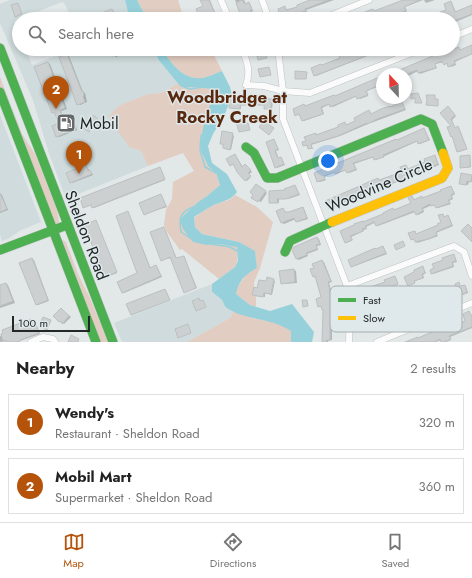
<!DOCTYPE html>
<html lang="en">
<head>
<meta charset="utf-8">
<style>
	body { margin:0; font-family:Jost,sans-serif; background:#f6f6f6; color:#222 }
	.compass { position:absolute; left:376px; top:68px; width:36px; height:36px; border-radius:50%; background:#fff; box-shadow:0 2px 6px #0003; rotate:338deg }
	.scale { position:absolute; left:12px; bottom:10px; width:78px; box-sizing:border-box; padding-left:4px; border:2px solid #232728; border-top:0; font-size:11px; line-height:14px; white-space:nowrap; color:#232728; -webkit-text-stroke:3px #dfe8ea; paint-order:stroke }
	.you { position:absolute; left:328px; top:161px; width:14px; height:14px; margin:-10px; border:3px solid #fff; border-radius:50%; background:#1a73e8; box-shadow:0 0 0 6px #1a73e833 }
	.badge { display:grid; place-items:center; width:26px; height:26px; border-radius:50%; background:#b45309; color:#fff; font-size:13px; font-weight:700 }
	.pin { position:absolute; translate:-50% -33px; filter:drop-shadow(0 1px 2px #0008) }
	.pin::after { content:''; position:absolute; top:21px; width:14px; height:12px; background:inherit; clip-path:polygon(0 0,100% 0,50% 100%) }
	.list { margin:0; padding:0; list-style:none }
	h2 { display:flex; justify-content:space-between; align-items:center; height:52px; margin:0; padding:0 16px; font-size:17px }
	h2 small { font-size:13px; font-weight:400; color:#767676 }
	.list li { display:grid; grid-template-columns:26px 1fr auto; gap:12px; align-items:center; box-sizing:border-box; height:56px; margin:0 8px 8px; padding:0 8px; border:1px solid #e0e0e0; border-radius:0px }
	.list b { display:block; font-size:15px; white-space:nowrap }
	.list p { margin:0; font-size:13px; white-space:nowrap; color:#767676 }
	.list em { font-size:13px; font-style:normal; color:#767676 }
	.icon { flex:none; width:22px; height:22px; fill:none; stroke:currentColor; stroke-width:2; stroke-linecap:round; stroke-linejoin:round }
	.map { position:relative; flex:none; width:472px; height:342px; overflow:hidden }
	.search { position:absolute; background:#fff; box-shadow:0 2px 6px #0003; left:12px; right:12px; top:12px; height:44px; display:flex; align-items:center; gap:10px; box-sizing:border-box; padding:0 14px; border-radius:22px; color:#767676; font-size:15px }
	.sheet { height:180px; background:#fff }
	nav { display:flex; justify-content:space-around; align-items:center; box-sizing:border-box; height:56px; border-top:1px solid #e0e0e0; background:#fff; font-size:11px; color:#767676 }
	nav a { display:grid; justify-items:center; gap:2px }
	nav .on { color:#b45309 }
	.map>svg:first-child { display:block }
	.built { fill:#cfdbdc }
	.green { fill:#e1cdc2 }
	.water { fill:#96d1db }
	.shadow { fill:#0003 }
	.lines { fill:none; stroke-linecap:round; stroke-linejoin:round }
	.stream { stroke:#96d1db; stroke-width:1.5 }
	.building { fill:#ccd0d0; stroke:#bcc0c0 }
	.street-casing { stroke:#bfc3c3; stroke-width:7 }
	.fast-casing { stroke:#bfc3c3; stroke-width:10 }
	.slow-casing { stroke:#bfc3c3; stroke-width:10 }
	.street { stroke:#fbfbfb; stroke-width:6 }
	.fast { stroke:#4caf50; stroke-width:9 }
	.slow { stroke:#ffc107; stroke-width:9 }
	.labels { text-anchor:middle; stroke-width:3; stroke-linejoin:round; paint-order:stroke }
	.poi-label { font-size:16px; fill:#232728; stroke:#dfe8ea; text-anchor:start }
	.street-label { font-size:16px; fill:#232728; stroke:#dfe8ea }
	.neighbourhood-label { font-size:17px; font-weight:bold; fill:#59290e; stroke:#dfe8ea }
	.key { fill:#dfe8ea; stroke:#a7aeb0; stroke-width:1 }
	.key-label { font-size:11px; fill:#232728 }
</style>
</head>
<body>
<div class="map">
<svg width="472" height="342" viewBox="0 0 472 342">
	<rect width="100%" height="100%" fill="#e2e7e7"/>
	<path class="built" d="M10 0H125L128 12 133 19H71L65 4 62 2 16 20 14 22 19 35V49H25L32 65 74 49H153L158 58 179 83 161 93 148 94 118 106 109 116 111 125 124 137 129 147 141 151 148 166 66 199 49 153 33 100 0 23V4Z
		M0 115 41 222 21 230 8 239 2 241 0 234Z
		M212 284V293L222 300 226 307 234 311 230 318 187 342H122L114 323Z"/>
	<path class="green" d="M137 0H178L184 19H147Z
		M162 49H211L222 71C214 74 205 79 197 78 182 78 169 61 162 49Z
		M0 77 22 134 35 154 57 210 59 221 58 226 55 224 31 171 0 86Z
		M179 83 181 87C194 88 205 87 217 90L201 139V151L208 166 216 173 220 185 207 196 198 202 180 219 207 245 219 244 237 246C239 269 236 266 219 279L182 249 180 250 167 232 164 225 166 210 172 199 173 182 194 171 183 153 148 166 141 151 129 147C123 135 112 129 109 116L118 106 148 94 161 93Z
		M235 195 257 207 273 222 260 268 254 282V292L256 296V307L250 305 236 294C239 281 246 274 257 268L255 252 239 242 202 234 195 227 194 218C201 212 209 207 217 204 223 201 231 201 235 195Z
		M63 240 66 242 78 274 89 296 108 342H98L62 242Z
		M234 311C240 313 246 316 252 318 268 322 276 320 291 331V342H187L230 318Z"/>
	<path class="water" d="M125 0H137L147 19H133L128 12Z
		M153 49H162C169 61 182 78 197 78 205 79 214 74 222 71L230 87 232 95 225 114 213 134 208 146 212 163 227 174 237 192C232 199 227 200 219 203 210 206 202 212 194 217L195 227 202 234 239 242 255 251 257 268C245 275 239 280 236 294L250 305 270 311 292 304 314 332 312 342H291V331C271 317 246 321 227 308 224 306 224 303 222 300 219 297 215 295 212 292V284L235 267 238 261 237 247 219 244 207 245 193 242 183 229 180 219 198 202 207 196 220 185 216 173 208 166 201 151V139L205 118 216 90C205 87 193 88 181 87L158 58Z"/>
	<path class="shadow" d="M201 0H210L216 15 212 17 213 19H205L204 16H200L197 9 204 6Z
		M235 0H244L246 4H250L253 11 251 12 254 19H243Z
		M312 0H334L306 10 307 12 292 16 293 17 282 19 285 7 287 11 298 7Z
		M406 0H423L405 7 407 11 397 15 395 14 381 19H356L367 15 373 10 375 11Z
		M424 0H435L426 3Z
		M451 2 456 12 472 6V15L453 23V19H439L443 17Z
		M112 11 115 12 117 19H100Z
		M472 46V51L467 53 468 56 455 62 456 65 451 67 448 64H445L444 62 435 64 437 68 420 74 418 71 406 77V74H391L459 48 461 51Z
		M110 49H135L116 57 113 55Z
		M355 49H385L316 76 315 75 323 66 342 58Z
		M67 55 69 56 83 92 85 93 87 102 80 105 78 104Z
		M48 63 50 64 67 109 61 111 65 122 72 120 74 121 77 130 59 137 57 136 60 124 56 113 52 112Z
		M382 77V85L367 91 368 96 360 99 357 96 333 107 330 104 322 108 324 114 304 121 300 115H296L304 105 305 106 335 96Z
		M254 97 273 101 272 109H266L265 105H241V109L230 108 231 98Z
		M402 103 406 110 368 124 340 136 311 145 313 149H310L308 146H304L316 135H317L340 127 345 123 347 126 357 121 369 111 372 115Z
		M449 108 456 116 452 120 455 128H459L467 149 459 152 453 137 452 136V126L441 113Z
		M424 129 430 140 420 144 418 141 376 160 374 157 354 164 357 170 349 173 346 170 337 174 335 172 324 177 326 180 320 182 318 181 329 168V166L415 134Z
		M232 134 234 136 231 150 226 149 224 148V145L221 143Z
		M274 140 279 150 276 151 279 159H282L285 165 277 168Z
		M235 155 243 167 247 166 252 172 249 174 251 177 247 181 235 165H231Z
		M435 156 439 165 397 182 329 208 327 202 378 179 380 181 399 174 406 166 409 170 426 163Z
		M470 156 471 167 462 168Z
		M86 166 93 175 72 183 71 182Z
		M160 168 165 180 94 208 92 205 84 207Z
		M461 174 472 176V182H469L468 185 462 184Z
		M256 185 267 193 261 202 253 197Z
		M295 186 300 195 288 199H279V203H270Z
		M451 187 455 194 452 196 453 199 449 201 451 204 438 208 436 205H432L423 209 424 212 418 215 415 212 378 226 376 222 366 227 367 229 363 230 364 231 351 237 353 240 347 243 346 242 341 231 384 214 393 209 395 210 412 204V197L415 200 422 197 423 198Z
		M0 194 2 195 8 210 0 213Z
		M161 195 167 207 144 214Z
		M303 208 304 209 308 219 298 222 296 219 284 224 282 223 283 209 286 213Z
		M128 212 151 269 157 267 162 277 124 293 123 292 138 274Z
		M442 215 445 218 449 217 453 226 436 233 438 236 430 239 417 243 415 239H411L415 232 417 235 439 226 443 223Z
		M96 221 117 273 107 277H106Z
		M164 228 177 259 184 257 197 288 185 292 171 258 162 260Z
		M317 238 319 239 321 245 317 246 318 250 307 254 308 256 299 260 297 259Z
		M383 247 387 254 352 267Z
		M454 255 457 262 453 263 454 267 433 274 432 273Z
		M32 259 34 260 49 301 38 305 36 304Z
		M322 261 324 262 332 282 329 283 333 296H335L336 299 332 300 336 314 339 315V329H332V340L328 341V342H324V310L322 307 319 306 323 298 316 278 314 277 311 270 315 269Z
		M423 268 426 273 423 275 424 278 415 281V283L408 285Z
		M294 270 296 271 297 283 283 284 281 283Z
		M396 278 398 284 385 290 386 292 375 296 374 294 362 298Z
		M273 280 275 281 272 295 265 293V297L255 296 258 289 267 282Z
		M459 283 461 287H466L468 293 460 296 461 300 458 301 456 297 439 304 441 307 438 308 435 305 413 314 410 311 392 319 393 321 368 330 366 329 364 323 368 321 373 315 376 320 439 294 441 291 443 294 457 288Z
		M6 284 8 285 15 303 0 308V285Z
		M165 290 170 300 131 315Z
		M63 310 71 317 64 324 54 316Z
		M469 313 472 316V328L450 337 451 340 446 342H442L441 340 436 342H407L418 338 419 339 445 327 448 329 467 321Z
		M31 320 35 321 40 334 17 342H7V341L0 342V336Z"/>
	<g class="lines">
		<path class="stream" d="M159 59 178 82
			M184 87 190 89 204 87
			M201 135 200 150 205 167 216 173
			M190 238 181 232C179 218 179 213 193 207
			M211 244 230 247 237 251"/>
	</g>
	<path class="building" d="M200 0H209L215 14 211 16 213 19H204L202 15 199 16 196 9 203 6Z
		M242 0 245 4 249 2 252 10 250 11 253 19H242L236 3Z
		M310 0H328L305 9 306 11 292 15V17L285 19H281L278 9 285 6 286 10 297 7V5Z
		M403 0H420L404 7 406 11 395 15 394 13 378 19H354L366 14 365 12 373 9 374 11Z
		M451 1 455 12 472 5V14L453 21V19H443L440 12 446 10 444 4Z
		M18 3 22 14 15 17 11 5Z
		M112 9 116 19H99L97 15Z
		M472 45V54L454 61 455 64 448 67 447 63 444 65 442 61 435 64 436 68 418 73 417 70 409 73 410 74H390L435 55 436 56 459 47 460 50Z
		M109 49H129L112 56Z
		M265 49 267 58 258 60 256 51Z
		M348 49H384L314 76 311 68 321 64 322 65 340 58 338 53Z
		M67 54 82 92 83 91 84 95 83 96 85 102 77 105 59 57Z
		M48 62 65 108 60 110 64 122 72 119 76 129 56 137 52 126 59 123 54 112 52 113 34 67Z
		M269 67 271 75 260 77 258 69Z
		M295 71 307 72 306 79H295Z
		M382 77V84L366 91 368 95 357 99 356 96 330 107 329 104 321 107 323 114 302 121 299 114 295 116 293 109 304 104 305 106 334 95 335 96 377 78 378 79Z
		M418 93 422 103H415V98L411 99V94Z
		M426 95H435V99H438V106L426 105 427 100Z
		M244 96H254V98L272 99 271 109H264V105H240V109L229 108 230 97H243Z
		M402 102 405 109 377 119 367 124V123L338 136 311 144 312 148 308 149 307 145 303 146 302 142 306 141 304 137 316 133V135L338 127V125L345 122 346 125 355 121 354 118 369 110 371 114 381 109 390 106V107Z
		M448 106 455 115 451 119 455 128 458 126 467 149 457 152 452 136 451 137 447 127 451 126 440 113Z
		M93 115 98 119 89 132 83 128Z
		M244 120V124L248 123 250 130 239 132 236 122Z
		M264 121 274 128 269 135 259 127Z
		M424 128 429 140 418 144 417 141 383 155 384 157 374 160 373 157 353 163 356 169 347 173 345 170 335 174 334 172 324 176 325 179 317 182 314 173 328 167 327 166 338 162V163L396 139 397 140Z
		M222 131 233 133 230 150 223 148V144H220Z
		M274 139 278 149 275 151 278 158 281 157 284 164 275 168 266 142Z
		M235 154 242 167 245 164 251 170 248 173 251 176 245 181 237 172 233 164 230 166 226 159Z
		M435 155 438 164 414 175 336 204 337 206 329 209 325 201 378 178 379 180 399 173 401 171 400 167 406 165 408 169 425 162 424 159Z
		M470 155V167L460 168V156Z
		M86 165 88 171 90 170 92 174 70 183 66 173Z
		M160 167 165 179 92 208 91 205 83 208 80 198Z
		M461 173 472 175 471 182 467 181 466 185 459 184Z
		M256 184 266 191 258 202 251 198 253 195 250 192Z
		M295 185 299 194 286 199H277L278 203H269V191L285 190 284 189Z
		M451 186 454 193 451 195 452 199 448 200 450 203 436 208 434 205 431 206 430 204 422 208 423 211 416 215 414 211 376 226 374 222 365 226 366 228 362 229 363 231 350 236 352 240 345 243 340 231 354 225V224L363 221V222L383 214V213L393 208 394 210 411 203 408 198 412 196 414 200 422 196V198L441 191 440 190Z
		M0 193 7 209 0 212Z
		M161 194 166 206 144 215 139 203Z
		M303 207 307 218 296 222 294 218 281 223 276 211 283 208 285 212H289Z
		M128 211 150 268 156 265 161 276 122 293 117 282 137 273 116 216Z
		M443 214 444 217 448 215 452 225 436 232 437 235 428 239 415 242 414 239 411 240 408 233 415 231 416 234 438 225 437 224 441 222 438 215Z
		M96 220 117 272 105 277 84 225Z
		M468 224 472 228V242L461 231Z
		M164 227 176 258 184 256 196 288 184 293 170 257 161 261 150 232Z
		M317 237 320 244 316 245 317 249 306 253 307 255 296 259 292 250 294 247Z
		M403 241 405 246 396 250 394 245Z
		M383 246 386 253 351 267 348 260 375 248 376 249Z
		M454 254 456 261 452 262 453 266 431 274 430 270 434 268 432 264 443 260 442 258Z
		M32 258 48 300 36 305 19 263Z
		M322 260 331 281 328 282 331 295 333 294 334 298 331 299 334 313H337V328H330V340H326L327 342H322L323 310H322L321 306 318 307 316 299 321 297 315 276 313 277 310 269 314 268 312 264Z
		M423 266 425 273 422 274 423 278 414 281 415 283 408 286 404 277 414 272V270Z
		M294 269 295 282 281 284 279 271Z
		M395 276 398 284 385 289 386 292 374 296 373 294 361 299 358 291 385 282 384 280Z
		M267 277 274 279 271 294 264 293 263 297 252 295 254 287 257 288 259 280 266 281Z
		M459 282 460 286 465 285 467 292 459 296 460 299 456 301 454 297 438 303 440 307 436 308 434 304 410 314 409 310 391 318 392 321 365 329 363 322 366 321 365 317 373 314 375 319 393 312 392 309 437 293 436 292 441 290 442 293 456 288 455 284Z
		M6 283 13 301 0 306V285Z
		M165 289 170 300 131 315 126 304Z
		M199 298 200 301 203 300 206 307 196 311 192 301Z
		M302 300H307L308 306 303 307Z
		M61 308 69 316 62 324 61 321 59 322 53 316Z
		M469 311 471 315H472V327L449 336 451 339 444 342H441L440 339 434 342H405L418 337V338L446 326 447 329 465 321 463 314Z
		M43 317 51 320 47 330 39 326Z
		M31 319V321L34 319 39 333 20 340V341L16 342H6V340L3 341 1 334 3 333 2 330Z
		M188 324 191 333 178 338 175 329Z
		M71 335 79 339 78 342H68Z"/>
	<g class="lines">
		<defs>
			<path id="street" d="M221 0 229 19
				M262 0 269 19
				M322 19 369 0
				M453 37 472 29
				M242 49C247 61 251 72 246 85L264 86 283 91 310 93 422 49
				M278 49 283 91V119L347 286 350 301 349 342
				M347 286 454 246 464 252 472 276
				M31 342 43 337 53 339 55 342
				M377 342 472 303"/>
			<path id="fast" d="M0 48 113 342
				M0 92 96 342
				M246 147 254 153 267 178H277L421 119 432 124 443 153
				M0 250 67 225
				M285 252 290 241 332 222"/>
			<path id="slow" d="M332 222 442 178 448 168 443 153"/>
		</defs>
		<use href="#street" class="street-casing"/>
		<use href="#fast" class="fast-casing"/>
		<use href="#slow" class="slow-casing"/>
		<use href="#street" class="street"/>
		<use href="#fast" class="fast"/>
		<use href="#slow" class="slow"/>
	</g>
	<defs>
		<symbol id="fuel-square" viewBox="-11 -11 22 22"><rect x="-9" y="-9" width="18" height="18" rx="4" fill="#666a6b" stroke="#dfe8ea"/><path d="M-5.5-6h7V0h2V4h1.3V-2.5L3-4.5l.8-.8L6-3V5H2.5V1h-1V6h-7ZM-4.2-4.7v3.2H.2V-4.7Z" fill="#fff"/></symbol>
	</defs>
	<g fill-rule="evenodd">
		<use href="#fuel-square" x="55" y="112" width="22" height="22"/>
	</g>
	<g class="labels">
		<g class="poi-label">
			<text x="80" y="129">Mobil</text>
		</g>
		<g class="street-label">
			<text transform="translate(379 185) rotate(-23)" y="6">Woodvine Circle</text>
			<text transform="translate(87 235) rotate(69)" y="6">Sheldon Road</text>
		</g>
		<g class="neighbourhood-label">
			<text x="227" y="103">Woodbridge at<tspan x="227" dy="20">Rocky Creek</tspan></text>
		</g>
	</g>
	<rect x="330" y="286" width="132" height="46" rx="6" class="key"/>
	<rect x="338" y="298" width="18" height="4" fill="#4caf50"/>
	<rect x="338" y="316" width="18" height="4" fill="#ffc107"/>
	<g class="key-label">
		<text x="363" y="304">Fast</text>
		<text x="363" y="322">Slow</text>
	</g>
</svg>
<svg class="compass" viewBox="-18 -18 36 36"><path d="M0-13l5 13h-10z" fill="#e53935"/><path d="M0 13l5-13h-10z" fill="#767676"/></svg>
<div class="scale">100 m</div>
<div class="you"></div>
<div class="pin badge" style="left:79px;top:174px">1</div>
<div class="pin badge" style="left:56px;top:109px">2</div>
<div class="search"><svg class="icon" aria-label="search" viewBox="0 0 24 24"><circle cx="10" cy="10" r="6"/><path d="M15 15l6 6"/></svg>Search here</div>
</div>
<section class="sheet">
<h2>Nearby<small>2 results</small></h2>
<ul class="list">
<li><span class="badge">1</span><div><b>Wendy's</b><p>Restaurant · Sheldon Road</p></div><em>320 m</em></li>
<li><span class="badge">2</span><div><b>Mobil Mart</b><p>Supermarket · Sheldon Road</p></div><em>360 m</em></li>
</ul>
</section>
<nav>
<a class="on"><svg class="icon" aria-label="map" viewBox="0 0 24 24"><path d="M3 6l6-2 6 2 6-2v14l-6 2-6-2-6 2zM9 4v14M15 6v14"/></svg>Map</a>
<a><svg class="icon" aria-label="directions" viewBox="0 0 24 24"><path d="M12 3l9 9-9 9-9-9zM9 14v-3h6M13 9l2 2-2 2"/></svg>Directions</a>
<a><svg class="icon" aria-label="saved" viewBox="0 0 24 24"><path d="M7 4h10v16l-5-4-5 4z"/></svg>Saved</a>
</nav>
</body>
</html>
